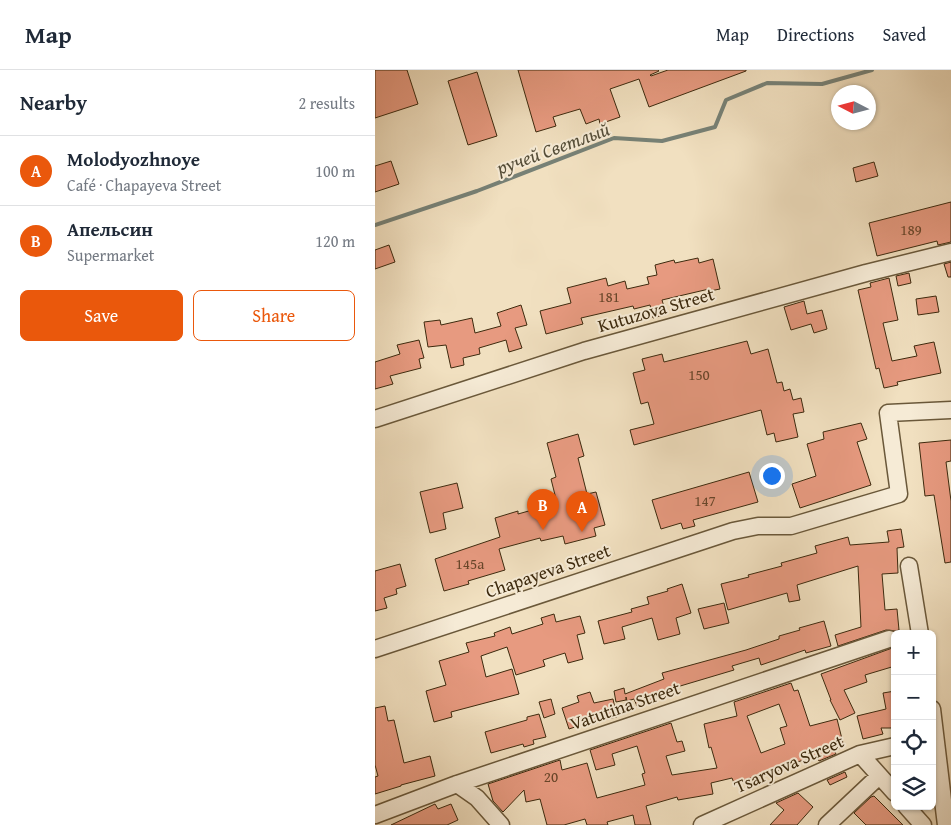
<!DOCTYPE html>
<html lang="en">
<head>
<meta charset="utf-8">
<style>
	body { margin:0; font-family:"Gentium Book Plus",serif; background:#f6f6f7; color:#1f2937 }
	.controls { position:absolute; right:15px; bottom:15px; display:grid; overflow:hidden; border-radius:8px; box-shadow:0 1px 4px #0004 }
	.controls button { width:45px; height:45px; display:grid; place-items:center; padding:0; border:0; border-bottom:1px solid #e0e1e3; background:#fff; color:#1f2937; font:25px sans-serif }
	.compass { position:absolute; left:456px; top:15px; width:45px; height:45px; border-radius:50%; background:#fff; box-shadow:0 1px 4px #0004; rotate:276deg }
	.you { position:absolute; left:396px; top:405px; width:18px; height:18px; margin:-12px; border:4px solid #fff; border-radius:50%; background:#1a73e8; box-shadow:0 0 0 8px #1a73e833 }
	.badge { display:grid; place-items:center; width:32px; height:32px; border-radius:50%; background:#ea580c; color:#fff; font-size:16px; font-weight:700 }
	.pin { position:absolute; translate:-50% -41px; filter:drop-shadow(0 1px 2px #0008) }
	.pin::after { content:''; position:absolute; top:26px; width:18px; height:15px; background:inherit; clip-path:polygon(0 0,100% 0,50% 100%) }
	.list { margin:0; padding:0; list-style:none }
	h2 { display:flex; justify-content:space-between; align-items:center; height:65px; margin:0; padding:0 20px; font-size:21px }
	h2 small { font-size:16px; font-weight:400; color:#747a83 }
	.list li { display:grid; grid-template-columns:32px 1fr auto; gap:15px; align-items:center; box-sizing:border-box; height:70px; padding:0 20px; border-top:1px solid #e0e1e3 }
	.list b { display:block; font-size:19px; white-space:nowrap }
	.list p { margin:0; font-size:16px; white-space:nowrap; color:#747a83 }
	.list em { font-size:16px; font-style:normal; color:#747a83 }
	.actions { display:flex; gap:10px; padding:15px 20px }
	.actions a { flex:1; padding:11px 0; border:1px solid #ea580c; border-radius:8px; text-align:center; font-size:18px; color:#ea580c }
	.actions .main { background:#ea580c; color:#fff }
	.icon { flex:none; width:28px; height:28px; fill:none; stroke:currentColor; stroke-width:2; stroke-linecap:round; stroke-linejoin:round }
	.map { position:relative; flex:none; width:576px; height:755px; overflow:hidden }
	header { display:flex; align-items:center; gap:30px; box-sizing:border-box; height:70px; padding:0 25px; background:#fff; border-bottom:1px solid #e0e1e3 }
	header strong { font-size:24px }
	nav { display:flex; gap:28px; margin-inline-start:auto; font-size:18px }
	main { display:flex }
	aside { flex:1; background:#fff }
	.map>svg:first-child { display:block }
	.lines { fill:none; stroke-linecap:round; stroke-linejoin:round }
	.stream { stroke:#778176; stroke-width:4 }
	.building { fill:#e79a80; stroke:#3d2a0e; fill-rule:evenodd }
	.street-casing { stroke:#6a583a; stroke-width:19 }
	.street { stroke:#f6ebd6; stroke-width:16 }
	.labels { text-anchor:middle; stroke-width:4; stroke-linejoin:round; paint-order:stroke }
	.number-label { font-size:15px; fill:#68462a }
	.street-label { font-size:18px; fill:#3d2a0e; stroke:#f6ebd6 }
	.water-label { font-size:19px; font-style:italic; fill:#554e39; stroke:#f6ebd6 }
</style>
</head>
<body>
<header>
<strong>Map</strong>
<nav><a>Map</a><a>Directions</a><a>Saved</a></nav>
</header>
<main>
<aside>
<h2>Nearby<small>2 results</small></h2>
<ul class="list">
<li><span class="badge">A</span><div><b>Molodyozhnoye</b><p>Café · Chapayeva Street</p></div><em>100 m</em></li>
<li><span class="badge">B</span><div><b>Апельсин</b><p>Supermarket</p></div><em>120 m</em></li>
</ul>
<div class="actions"><a class="main">Save</a><a>Share</a></div>
</aside>
<div class="map">
<svg width="576" height="755" viewBox="0 0 576 755">
	<rect width="100%" height="100%" fill="#f1e0c0"/>
	<filter id="stains"><feTurbulence type="fractalNoise" baseFrequency=".004" numOctaves="4"/><feColorMatrix values="0 0 0 0 .2 0 0 0 0 .09 0 0 0 0 .02 0 0 0 .5 -.17"/></filter>
	<radialGradient id="worn" r=".72"><stop offset=".6" stop-color="#630" stop-opacity="0"/><stop offset="1" stop-color="#630" stop-opacity=".3"/></radialGradient>
	<g class="lines">
		<path class="stream" d="M0 155 102 121 239 68 287 71 340 57 351 30 392 13 447 14 497 0"/>
	</g>
	<path class="building" d="M0 0H32L43 34 0 48Z
		M143 0H283L284 1 275 5 276 6 293 0H371V1L274 37 264 9 235 19 245 47 225 54 224 49 211 54 205 39 178 47 181 56 161 62Z
		M102 2 122 66 93 75 73 11Z
		M16 91 24 114 0 122V96Z
		M499 92 503 106 481 112 478 98Z
		M576 132V172L563 175 562 171 502 186 494 153Z
		M14 175 20 192 0 199V180Z
		M323 188 324 193 338 189 345 219 335 221 334 219 287 230 291 244 278 248 275 235 259 239 258 236 206 248 208 254 171 264 165 241 196 233 192 218 231 208 233 216 250 211 252 219 274 214 272 207 282 205 280 195 299 190 300 193Z
		M576 192V207H573L569 194Z
		M534 203 536 213 523 216 521 206Z
		M514 208 523 250 508 253 517 291 542 286 539 276 559 272 566 303 522 312 523 315 509 318 504 298 501 299 483 220 496 217 495 213Z
		M561 226 564 242 543 245 541 229Z
		M429 231 432 244 447 240 452 259 439 263 436 254 416 260 409 237Z
		M146 235 152 255 140 258 147 278 134 282 131 270 104 278 105 284 88 288 89 295 76 298 71 275 53 277 49 252 65 250 66 255 97 248 100 263 126 256 122 243Z
		M44 270 49 288 44 289 46 298 15 306 18 314 0 319V292L25 284 22 275Z
		M372 271 376 284 393 279 402 313 407 312 409 321 415 319 418 330 426 328 429 342 418 344 423 367 401 372 399 363 392 365 386 340 259 375 255 360 279 354 273 332 266 334 258 303 270 300 267 289 287 284 289 292Z
		M486 353 492 369 482 372 496 415 425 438 417 414 441 406 432 374 449 369 448 362Z
		M203 364 209 386 203 388 212 424 221 422 230 455 219 458 221 466 190 474 188 466 166 471 165 468 124 479 130 500 93 511 94 514 69 521 60 489 125 467 120 448 143 441V444L182 433 176 409 181 407 172 373Z
		M576 370V391L571 392 576 431V492L570 493 559 425 550 426 544 373Z
		M374 402 383 432 318 450 320 456 308 459 306 453 286 459 277 430Z
		M82 413 88 438 68 443 71 459 55 463 45 422Z
		M526 459 529 477 522 478 523 503 507 504 510 540 522 539 524 560 520 561 511 560 463 576 460 565 486 557 483 496 422 515 425 530 414 532 412 523 353 540 346 514 374 507 373 505 407 496 406 493 442 483 440 476 473 467 475 475 514 472 512 461Z
		M25 494 31 516 21 519 22 524 9 528 12 538 0 541V501Z
		M307 514 316 543 301 548 305 564 283 570 277 548 247 557 250 569 229 574 223 551 257 542 256 539 274 534 272 527 293 521 292 519Z
		M349 533 354 553 329 559 323 539Z
		M179 544 181 552 205 546 210 563 202 565 208 589 193 593 190 583 168 590 170 596 141 605 132 577 106 586 111 607 137 599 144 624 76 642 77 647 59 652 51 621 71 615 64 591 94 582 91 573 120 566 119 563 135 557 137 564 168 554 166 548Z
		M449 551 456 576 431 583 430 580 386 595 384 588 357 596 359 600 275 625 277 630 262 636 259 629 252 631 251 627V630L241 632 239 621 249 618 250 624 289 609 287 603 371 580 404 569V566L425 560 424 558Z
		M520 577V596L490 605 492 612 469 620 480 643 465 650 455 630H456L446 604Z
		M416 613 419 621 423 620 435 656 462 649 469 677 459 680 461 684 444 691 442 687 444 685 407 697 408 699 386 707V705L359 713 357 708 336 713 338 724 303 730 302 727 271 736 276 755H260L258 745 232 752 233 755H212L210 749 189 755H172L165 729 151 732 149 720 128 742 118 731 113 714 185 690 187 700 212 693 222 728 270 715 267 704 270 703 262 676 237 684 240 695 221 700 215 680 296 653 302 672 307 671 310 681 291 686 297 705 342 698 336 677 334 678 329 654 362 646 359 632ZM404 634 412 656 405 658 410 674 386 683 372 646Z
		M520 621V658H506L508 664 488 669 482 646 511 639 508 623Z
		M215 622 219 633 238 629 242 647 227 650V648L194 659 187 638 204 632 202 626Z
		M176 629 180 644 169 648 164 632Z
		M10 636 13 651 19 650 29 693 55 686 60 706 26 715V716L0 724V707L3 706 0 695V638Z
		M164 644 171 667 158 670 159 674 149 677 148 674 116 683 110 662 152 650V647Z
		M470 702 472 707 455 715 452 710Z
		M423 723 438 737 422 755H395L409 740 401 733Z
		M499 726 528 755H491L479 743 496 727Z
		M60 734 63 739 76 734 83 750 72 755H16Z"/>
	<g class="lines">
		<defs>
			<path id="street" d="M0 349 209 281 491 203 576 182
				M534 496 545 564
				M0 579 358 461 383 456H416L524 424 513 343 576 340
				M557 639 571 755
				M485 684 520 723
				M82 714 102 728 126 755
				M531 736 548 755
				M0 745 82 714 514 569
				M327 755 485 684 520 676
				M452 755 504 706"/>
		</defs>
		<use href="#street" class="street-casing"/>
		<use href="#street" class="street"/>
	</g>
	<g class="labels">
		<g class="number-label">
			<text x="536" y="165">189</text>
			<text x="234" y="232">181</text>
			<text x="324" y="310">150</text>
			<text x="330" y="436">147</text>
			<text x="95" y="499">145а</text>
			<text x="176" y="712">20</text>
		</g>
		<g class="street-label">
			<text transform="translate(281 240) rotate(-16)" y="6">Kutuzova Street</text>
			<text transform="translate(173 501) rotate(-19)" y="6">Chapayeva Street</text>
			<text transform="translate(250 636) rotate(-19)" y="6">Vatutina Street</text>
			<text transform="translate(414 694) rotate(-24)" y="6">Tsaryova Street</text>
		</g>
		<g class="water-label">
			<text transform="translate(178 78) rotate(-20)" y="7">ручей Светлый</text>
		</g>
	</g>
	<rect width="100%" height="100%" filter="url(#stains)"/>
	<rect width="100%" height="100%" fill="url(#worn)"/>
</svg>
<div class="controls">
<button>+</button>
<button>−</button>
<button><svg class="icon" aria-label="locate" viewBox="0 0 24 24"><circle cx="12" cy="12" r="6"/><path d="M12 2v4M12 18v4M2 12h4M18 12h4"/></svg></button>
<button><svg class="icon" aria-label="layers" viewBox="0 0 24 24"><path d="M12 4l9 5-9 5-9-5zM3 14l9 5 9-5"/></svg></button>
</div>
<svg class="compass" viewBox="-18 -18 36 36"><path d="M0-13l5 13h-10z" fill="#e53935"/><path d="M0 13l5-13h-10z" fill="#747a83"/></svg>
<div class="you"></div>
<div class="pin badge" style="left:207px;top:462px">A</div>
<div class="pin badge" style="left:168px;top:460px">B</div>
</div>
</main>
</body>
</html>
